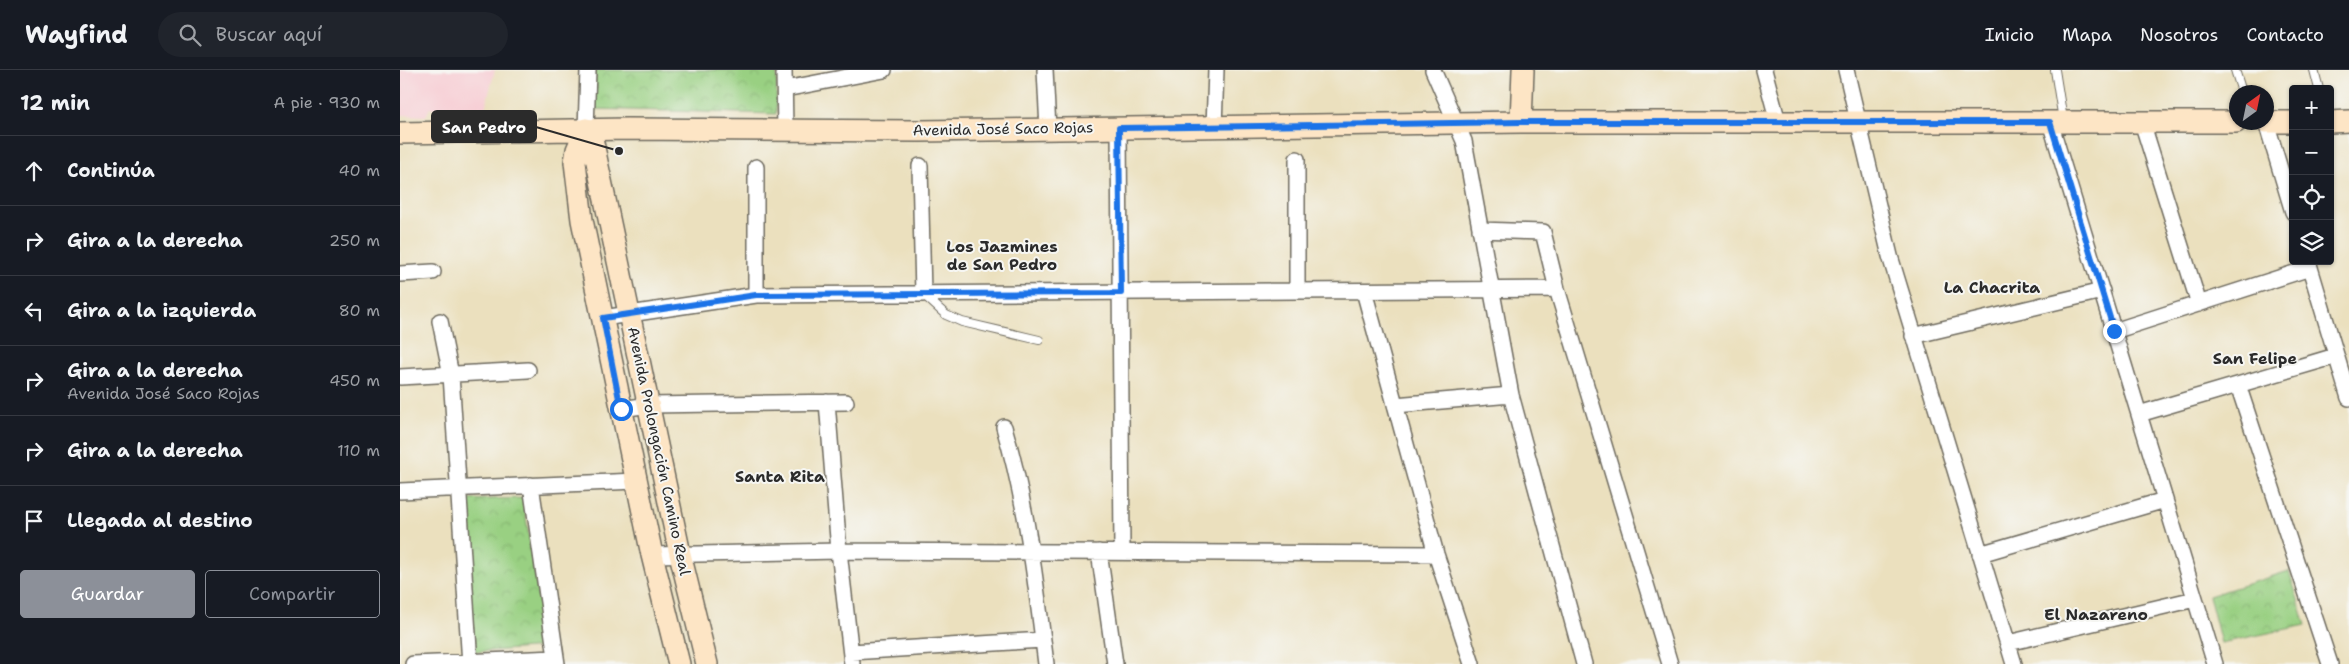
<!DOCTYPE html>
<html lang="es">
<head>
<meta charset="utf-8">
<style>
	body { margin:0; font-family:"Shantell Sans",sans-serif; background:#20242c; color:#f1f3f6 }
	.controls { position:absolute; right:15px; top:15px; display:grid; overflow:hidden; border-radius:5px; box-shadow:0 1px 4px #0004 }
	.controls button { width:45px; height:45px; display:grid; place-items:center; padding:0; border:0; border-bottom:1px solid #363941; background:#171b24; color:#f1f3f6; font:25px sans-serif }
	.compass { position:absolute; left:1829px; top:15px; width:45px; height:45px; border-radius:50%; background:#171b24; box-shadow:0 1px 4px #0004; rotate:33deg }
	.stop { position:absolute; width:15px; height:15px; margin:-11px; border:4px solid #1a73e8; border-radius:50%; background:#fff }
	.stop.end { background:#1a73e8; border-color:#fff; box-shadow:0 1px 5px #0008 }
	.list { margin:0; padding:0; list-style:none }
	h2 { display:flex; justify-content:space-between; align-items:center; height:65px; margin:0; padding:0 20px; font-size:21px }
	h2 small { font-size:16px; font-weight:400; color:#9ea1a6 }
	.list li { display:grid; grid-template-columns:32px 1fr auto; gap:15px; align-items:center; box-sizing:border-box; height:70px; padding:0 20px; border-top:1px solid #363941 }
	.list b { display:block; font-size:19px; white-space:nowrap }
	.list p { margin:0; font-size:16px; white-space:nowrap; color:#9ea1a6 }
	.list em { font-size:16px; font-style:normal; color:#9ea1a6 }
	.actions { display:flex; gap:10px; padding:15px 20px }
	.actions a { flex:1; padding:11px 0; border:1px solid #8c9099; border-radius:5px; text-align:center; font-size:18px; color:#8c9099 }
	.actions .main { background:#8c9099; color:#fff }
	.icon { flex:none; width:28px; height:28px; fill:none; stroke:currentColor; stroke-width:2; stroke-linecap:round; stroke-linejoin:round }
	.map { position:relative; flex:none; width:1949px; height:594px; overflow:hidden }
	header { display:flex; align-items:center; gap:30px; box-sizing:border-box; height:70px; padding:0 25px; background:#171b24; border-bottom:1px solid #363941 }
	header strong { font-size:24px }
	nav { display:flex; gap:28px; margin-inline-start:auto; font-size:18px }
	.search { width:350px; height:45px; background:#20242c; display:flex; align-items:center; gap:12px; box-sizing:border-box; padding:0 18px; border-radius:28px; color:#9ea1a6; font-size:19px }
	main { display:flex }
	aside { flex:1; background:#171b24 }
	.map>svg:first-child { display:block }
	.built { fill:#f7cfd5 }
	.park { fill:url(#park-crowns); stroke:#627e56 }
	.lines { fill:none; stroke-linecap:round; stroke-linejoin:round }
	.lane-casing { stroke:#6e6a5e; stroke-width:10 }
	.street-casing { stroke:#6e6a5e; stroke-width:18 }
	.secondary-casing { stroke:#6e6a5e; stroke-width:24 }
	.lane { stroke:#fff; stroke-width:8 }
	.street { stroke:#fff; stroke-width:15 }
	.secondary { stroke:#fde5c5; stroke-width:21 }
	.route { stroke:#1a73e8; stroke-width:6 }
	.labels { text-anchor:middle; stroke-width:4; stroke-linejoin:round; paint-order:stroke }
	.street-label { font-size:15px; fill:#2b2b2b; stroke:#f6f6f2 }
	.neighbourhood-label { font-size:16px; font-weight:bold; fill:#2b2b2b; stroke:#f6f6f2 }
	.leader { fill:none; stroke:#2b2b2b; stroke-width:2 }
	.callout-dot { fill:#2b2b2b; stroke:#f6f6f2; stroke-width:2 }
	.callout { fill:#2b2b2b; stroke:#2b2b2b; stroke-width:2 }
	.callout-label { font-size:16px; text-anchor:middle; font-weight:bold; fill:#fff }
</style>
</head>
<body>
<header>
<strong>Wayfind</strong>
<div class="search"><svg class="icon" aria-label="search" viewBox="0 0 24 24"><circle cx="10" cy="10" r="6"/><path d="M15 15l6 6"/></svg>Buscar aquí</div>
<nav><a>Inicio</a><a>Mapa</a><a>Nosotros</a><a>Contacto</a></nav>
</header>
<main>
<aside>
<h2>12 min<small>A pie · 930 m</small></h2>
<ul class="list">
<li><svg class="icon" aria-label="ahead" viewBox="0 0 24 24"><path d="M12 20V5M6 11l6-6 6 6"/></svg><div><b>Continúa</b></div><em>40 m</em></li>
<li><svg class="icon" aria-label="right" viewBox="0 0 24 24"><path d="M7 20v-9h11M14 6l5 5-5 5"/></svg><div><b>Gira a la derecha</b></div><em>250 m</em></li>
<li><svg class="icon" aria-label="left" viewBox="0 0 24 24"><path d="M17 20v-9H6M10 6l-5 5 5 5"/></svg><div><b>Gira a la izquierda</b></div><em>80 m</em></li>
<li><svg class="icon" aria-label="right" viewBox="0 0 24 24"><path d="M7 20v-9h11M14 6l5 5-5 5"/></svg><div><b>Gira a la derecha</b><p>Avenida José Saco Rojas</p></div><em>450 m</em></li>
<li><svg class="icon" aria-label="right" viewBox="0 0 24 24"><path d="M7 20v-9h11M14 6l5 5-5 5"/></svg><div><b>Gira a la derecha</b></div><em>110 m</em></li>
<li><svg class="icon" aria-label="arrive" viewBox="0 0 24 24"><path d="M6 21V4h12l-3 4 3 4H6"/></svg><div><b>Llegada al destino</b></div></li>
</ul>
<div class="actions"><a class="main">Guardar</a><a>Compartir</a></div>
</aside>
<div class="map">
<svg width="1949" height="594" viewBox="0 0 1949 594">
	<defs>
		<pattern id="park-crowns" width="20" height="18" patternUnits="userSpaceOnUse" patternTransform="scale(1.25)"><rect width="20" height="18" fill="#99d082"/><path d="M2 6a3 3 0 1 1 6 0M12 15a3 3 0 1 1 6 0" fill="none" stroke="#84b370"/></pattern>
	</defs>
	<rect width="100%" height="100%" fill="#f6f6f2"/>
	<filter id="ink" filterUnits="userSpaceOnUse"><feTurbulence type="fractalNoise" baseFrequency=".02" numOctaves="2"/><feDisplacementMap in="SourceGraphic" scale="10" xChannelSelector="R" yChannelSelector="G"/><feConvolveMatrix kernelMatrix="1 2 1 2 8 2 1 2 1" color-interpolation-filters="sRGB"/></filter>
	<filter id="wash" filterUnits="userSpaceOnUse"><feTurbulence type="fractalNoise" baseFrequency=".0096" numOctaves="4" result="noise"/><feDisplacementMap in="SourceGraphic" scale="20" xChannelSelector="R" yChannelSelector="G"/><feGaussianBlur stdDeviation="1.12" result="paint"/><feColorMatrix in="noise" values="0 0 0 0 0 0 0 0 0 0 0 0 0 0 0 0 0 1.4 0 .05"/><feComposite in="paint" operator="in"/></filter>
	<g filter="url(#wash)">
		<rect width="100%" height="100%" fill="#ebe0be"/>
		<path class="built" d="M0 0H95L83 46 50 45 43 38H30L26 46 0 45Z"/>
		<path class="park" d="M195 0H377L376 44 194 39Z
			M123 428 146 577 74 582 59 430Z
			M1889 501 1906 555 1821 573 1809 526Z"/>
	</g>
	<g filter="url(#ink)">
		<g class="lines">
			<defs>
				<path id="lane" d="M1655 0 1663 50
					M1835 0 1842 22
					M1914 0 1919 19
					M524 225 546 245 562 252 639 270"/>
				<path id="street" d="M384 0 385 60
					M645 0 648 59
					M1033 0 1064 71 1111 325 1184 594
					M1364 0 1378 52
					M1446 0 1490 186 1614 594
					M385 19 484 0
					M1650 52 1815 594
					M1742 52 1799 234
					M1866 52 1893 142
					M814 57 816 0
					M719 58 722 482
					M186 59 188 0
					M897 89V221
					M520 96 523 224
					M1080 160 1143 162 1157 219 1270 594
					M1908 191 1949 328
					M0 204 33 202
					M964 221 1036 484 1072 594
					M356 225V97
					M203 248 356 225 1157 219
					M40 251 51 305 70 594
					M1714 261 1910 198
					M1513 266 1702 221
					M0 307 128 300
					M1838 315 1930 594
					M427 332 439 481 452 594
					M995 335 1111 325
					M221 339 249 335 446 332
					M1739 344 1936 286
					M604 357C627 434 636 514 646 594
					M131 415 157 594
					M0 421 236 411
					M699 482 715 594
					M1580 484 1765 430
					M252 485 439 481 1036 484
					M1608 573 1795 529
					M451 582 643 570
					M13 594 156 588"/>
				<path id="secondary" d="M1121 52 1123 0
					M1866 52H1893
					M1930 52 1949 51
					M186 59 193 73 280 484 307 594
					M186 59 177 80 175 92 182 150 252 485 279 594
					M0 63 227 59 520 61 1121 52H1836"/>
			</defs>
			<use href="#lane" class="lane-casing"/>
			<use href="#street" class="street-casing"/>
			<use href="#secondary" class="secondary-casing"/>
			<use href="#lane" class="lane"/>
			<use href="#street" class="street"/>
			<use href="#secondary" class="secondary"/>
		</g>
	</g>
	<g class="lines" filter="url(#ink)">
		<path class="route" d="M221 339 203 248 356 225 721 223 719 58 1121 52H1650L1714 261"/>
	</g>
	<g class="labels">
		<g class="street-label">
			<text transform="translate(603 59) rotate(-1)" y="5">Avenida José Saco Rojas</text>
			<text transform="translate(259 381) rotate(78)" y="5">Avenida Prolongación Camino Real</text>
		</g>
		<g class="neighbourhood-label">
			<text x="602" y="182">Los Jazmines<tspan x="602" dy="18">de San Pedro</tspan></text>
			<text x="1592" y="223">La Chacrita</text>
			<text x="1855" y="294">San Felipe</text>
			<text x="380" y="412">Santa Rita</text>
			<text x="1696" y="550">El Nazareno</text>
		</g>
	</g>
	<path class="leader" d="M219 81L136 57"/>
	<circle class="callout-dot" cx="219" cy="81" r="5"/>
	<rect class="callout" x="32" y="41" width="104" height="31" rx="5"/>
	<g class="callout-label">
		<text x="84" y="63">San Pedro</text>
	</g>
</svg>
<div class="controls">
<button>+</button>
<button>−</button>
<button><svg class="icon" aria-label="locate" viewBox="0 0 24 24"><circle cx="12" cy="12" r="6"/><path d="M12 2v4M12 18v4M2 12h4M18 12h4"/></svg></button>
<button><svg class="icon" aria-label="layers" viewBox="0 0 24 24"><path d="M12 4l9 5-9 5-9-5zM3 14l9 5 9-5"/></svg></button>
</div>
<svg class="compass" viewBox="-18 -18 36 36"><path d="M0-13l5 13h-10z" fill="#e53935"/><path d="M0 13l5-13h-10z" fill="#9ea1a6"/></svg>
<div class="stop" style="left:221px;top:339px"></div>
<div class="stop end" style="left:1714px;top:261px"></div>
</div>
</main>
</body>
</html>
